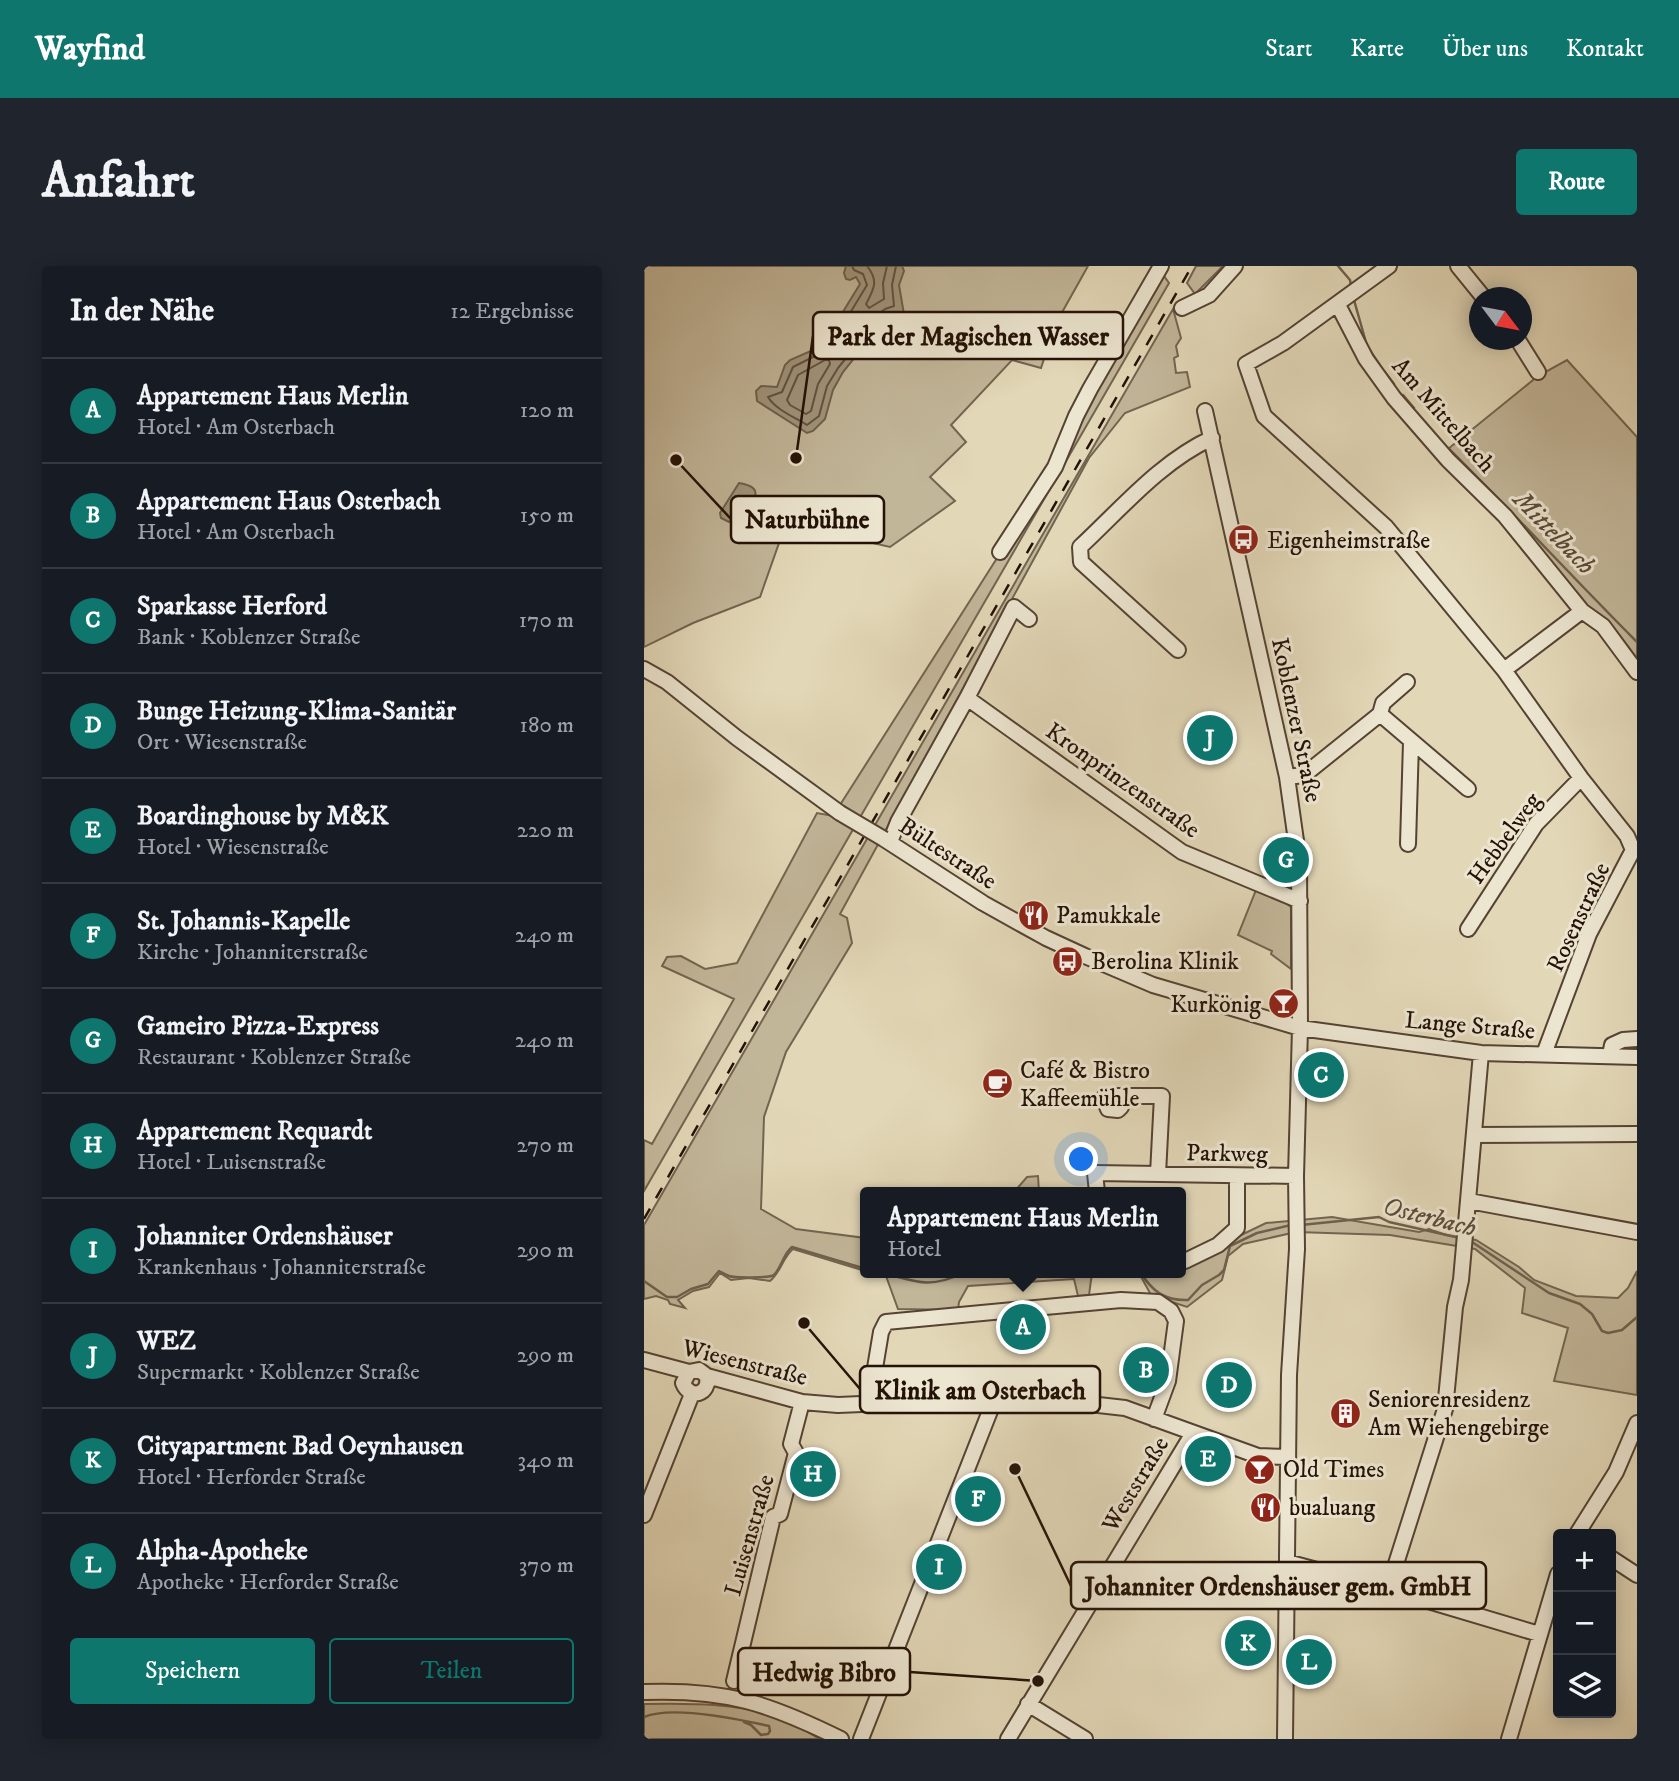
<!DOCTYPE html>
<html lang="de">
<head>
<meta charset="utf-8">
<style>
	body { margin:0; font-family:"IM FELL DW Pica",serif; background:#20242c; color:#f1f3f6 }
	.controls { position:absolute; right:21px; bottom:21px; display:grid; overflow:hidden; border-radius:7px; box-shadow:0 4px 18px #0003 }
	.controls button { width:63px; height:63px; display:grid; place-items:center; padding:0; border:0; border-bottom:2px solid #363941; background:#171b24; color:#f1f3f6; font:35px sans-serif }
	.compass { position:absolute; left:825px; top:21px; width:63px; height:63px; border-radius:50%; background:#171b24; box-shadow:0 4px 18px #0003; rotate:122deg }
	.you { position:absolute; left:438px; top:894px; width:24px; height:24px; margin:-18px; border:5px solid #fff; border-radius:50%; background:#1a73e8; box-shadow:0 0 0 10px #1a73e833 }
	.badge { display:grid; place-items:center; width:46px; height:46px; border-radius:50%; background:#0f766e; color:#fff; font-size:23px; font-weight:700 }
	.pin { position:absolute; translate:-50% -50%; border:4px solid #fff; box-shadow:0 2px 7px #0006 }
	.popup { position:absolute; left:216px; top:921px; width:326px; height:91px; box-sizing:border-box; display:grid; place-content:center; border-radius:7px; background:#171b24; filter:drop-shadow(0 2px 5px #0005); font-size:23px; white-space:nowrap; color:#9ea1a6 }
	.popup b { font-size:26px; color:#f1f3f6 }
	.popup::after { content:''; position:absolute; left:50%; top:100%; margin-left:-14px; border:14px solid transparent; border-top-color:#171b24 }
	.list { margin:0; padding:0; list-style:none }
	h2 { display:flex; justify-content:space-between; align-items:center; height:91px; margin:0; padding:0 28px; font-size:30px }
	h2 small { font-size:23px; font-weight:400; color:#9ea1a6 }
	.list li { display:grid; grid-template-columns:46px 1fr auto; gap:21px; align-items:center; box-sizing:border-box; height:105px; padding:0 28px; border-top:2px solid #363941 }
	.list b { display:block; font-size:26px; white-space:nowrap }
	.list p { margin:0; font-size:23px; white-space:nowrap; color:#9ea1a6 }
	.list em { font-size:23px; font-style:normal; color:#9ea1a6 }
	.actions { display:flex; gap:14px; padding:21px 28px }
	.actions a { flex:1; padding:16px 0; border:2px solid #0f766e; border-radius:7px; text-align:center; font-size:24px; color:#0f766e }
	.actions .main { background:#0f766e; color:#fff }
	.icon { flex:none; width:38px; height:38px; fill:none; stroke:currentColor; stroke-width:2; stroke-linecap:round; stroke-linejoin:round }
	.map { position:relative; flex:none; width:993px; height:1473px; overflow:hidden; border-radius:7px }
	header { display:flex; align-items:center; gap:42px; box-sizing:border-box; height:98px; padding:0 35px; background:#0f766e; color:#fff }
	header strong { font-size:33px }
	nav { display:flex; gap:38px; margin-inline-start:auto; font-size:24px }
	.intro { display:flex; align-items:center; justify-content:space-between; box-sizing:border-box; height:168px; padding:0 42px }
	h1 { margin:0; font-size:49px }
	.button { padding:18px 32px; border-radius:7px; background:#0f766e; color:#fff; font-size:24px; font-weight:700 }
	main { display:flex; gap:42px; padding:0 42px }
	aside { flex:1; background:#171b24; border-radius:7px; box-shadow:0 4px 18px #0003 }
	.map>svg:first-child { display:block }
	.green { fill:#c2b699; stroke:#736450; stroke-width:2 }
	.water { fill:#a1947b; stroke:#6f604d; stroke-width:2 }
	.lines { fill:none; stroke-linecap:round; stroke-linejoin:round }
	.shore { stroke:#625341; stroke-width:2 }
	.stream { stroke:#6f604d; stroke-width:2.5 }
	.minor-casing { stroke:#544333; stroke-width:18 }
	.minor { stroke:#ece5d0; stroke-width:14 }
	.rail { stroke:#241207; stroke-width:2.5; stroke-dasharray:12 12; stroke-linecap:butt }
	.minor-bridge-casing { stroke:#544333; stroke-width:18; stroke-linecap:butt }
	.minor-bridge { stroke:#ece5d0; stroke-width:14 }
	.labels { text-anchor:middle; stroke-width:6; stroke-linejoin:round; paint-order:stroke }
	.street-label { font-size:24px; fill:#241207; stroke:#ece5d0 }
	.poi-label { font-size:24px; fill:#241207; stroke:#ece5d0; text-anchor:start }
	.water-label { font-size:26px; font-style:italic; fill:#5c4c3b; stroke:#ece5d0 }
	.leader { fill:none; stroke:#241207; stroke-width:2.5 }
	.callout-dot { fill:#241207; stroke:#ece5d0; stroke-width:2.5 }
	.callout { fill:#ece5d0; stroke:#241207; stroke-width:2.5 }
	.callout-label { font-size:26px; text-anchor:middle; font-weight:bold; fill:#241207 }
</style>
</head>
<body>
<header>
<strong>Wayfind</strong>
<nav><a>Start</a><a>Karte</a><a>Über uns</a><a>Kontakt</a></nav>
</header>
<div class="intro"><h1>Anfahrt</h1><a class="button">Route</a></div>
<main>
<aside>
<h2>In der Nähe<small>12 Ergebnisse</small></h2>
<ul class="list">
<li><span class="badge">A</span><div><b>Appartement Haus Merlin</b><p>Hotel · Am Osterbach</p></div><em>120 m</em></li>
<li><span class="badge">B</span><div><b>Appartement Haus Osterbach</b><p>Hotel · Am Osterbach</p></div><em>150 m</em></li>
<li><span class="badge">C</span><div><b>Sparkasse Herford</b><p>Bank · Koblenzer Straße</p></div><em>170 m</em></li>
<li><span class="badge">D</span><div><b>Bunge Heizung-Klima-Sanitär</b><p>Ort · Wiesenstraße</p></div><em>180 m</em></li>
<li><span class="badge">E</span><div><b>Boardinghouse by M&amp;K</b><p>Hotel · Wiesenstraße</p></div><em>220 m</em></li>
<li><span class="badge">F</span><div><b>St. Johannis-Kapelle</b><p>Kirche · Johanniterstraße</p></div><em>240 m</em></li>
<li><span class="badge">G</span><div><b>Gameiro Pizza-Express</b><p>Restaurant · Koblenzer Straße</p></div><em>240 m</em></li>
<li><span class="badge">H</span><div><b>Appartement Requardt</b><p>Hotel · Luisenstraße</p></div><em>270 m</em></li>
<li><span class="badge">I</span><div><b>Johanniter Ordenshäuser</b><p>Krankenhaus · Johanniterstraße</p></div><em>290 m</em></li>
<li><span class="badge">J</span><div><b>WEZ</b><p>Supermarkt · Koblenzer Straße</p></div><em>290 m</em></li>
<li><span class="badge">K</span><div><b>Cityapartment Bad Oeynhausen</b><p>Hotel · Herforder Straße</p></div><em>340 m</em></li>
<li><span class="badge">L</span><div><b>Alpha-Apotheke</b><p>Apotheke · Herforder Straße</p></div><em>370 m</em></li>
</ul>
<div class="actions"><a class="main">Speichern</a><a>Teilen</a></div>
</aside>
<div class="map">
<svg width="993" height="1473" viewBox="0 0 993 1473">
	<rect width="100%" height="100%" fill="#e2d7b7"/>
	<filter id="stains"><feTurbulence type="fractalNoise" baseFrequency=".00286" numOctaves="4"/><feColorMatrix values="0 0 0 0 .2 0 0 0 0 .09 0 0 0 0 .02 0 0 0 .5 -.17"/></filter>
	<radialGradient id="worn" r=".72"><stop offset=".6" stop-color="#630" stop-opacity="0"/><stop offset="1" stop-color="#630" stop-opacity=".3"/></radialGradient>
	<path class="green" d="M0 0H444L411 59 397 102 368 94 307 159 322 176 286 211 311 235 246 281 194 269 164 234 146 246 116 331 49 357 0 381Z
		M552 0H579L551 28 543 17Z
		M520 10 525 17 0 925V874L8 878 90 733 18 700 23 691 37 690 61 703 93 697 173 547 189 550 355 289 512 12Z
		M529 43 537 72 532 80 534 90 530 92 532 107 543 106 546 121 481 147 445 192 196 648 203 652 208 677 142 786 120 851 117 943 152 963 221 972V1005L149 983C139 991 137 1006 126 1015L105 1012 87 1014 76 1007 65 1021 49 1025 34 1034 41 1042 26 1038 24 1034 12 1030 0 1033V959Z
		M923 94 993 171V397L799 187 894 110Z
		M612 624 642 637 647 641V703L627 688 628 685 594 669Z
		M394 910 395 926H370L383 911Z
		M688 951 775 966 785 963 802 969 832 974 875 1001 890 1014 932 1030 974 1032 984 1022 993 1005V1129L910 1115 924 1062 878 1047 881 1022 831 983 746 969 652 966 599 978 584 990 578 1014 543 1041 507 1029 495 1007H536L537 998 622 957Z
		M229 1007H448L445 1029 434 1030 430 1013 324 1020 315 1036 314 1044 254 1043 242 1010Z
		M0 1438C47 1437 99 1437 142 1454 154 1459 165 1467 176 1473H0Z"/>
	<path class="water" d="M202 0H258L260 5 255 19 261 54 245 49 235 56 224 75 199 106 189 124 181 153 169 165 163 167 113 135 112 125 117 120 133 121 141 99 146 94 167 85 177 76 183 63 192 61 197 49 216 18 212 11 206 14 202 13 200 7Z
		M95 217C132 223 97 245 85 256L77 252 76 247Z"/>
	<g class="lines">
		<path class="shore" d="M208 0 210 4 219 8 223 19 203 52 199 65 188 70 182 80 171 90 149 101 138 126 124 131C131 143 150 151 163 159L175 150 183 120 194 102 219 71 229 52 241 43 250 40 248 19 252 0
			M223 0C235 15 230 23 222 38L225 42 240 33 239 17 243 0
			M181 94H185L186 98 174 118 167 145 162 148 146 139 143 134 154 109Z"/>
		<path class="stream" d="M694 0 706 14 707 20
			M710 34 723 80 735 98
			M740 105 750 118
			M759 129 770 142
			M804 182C868 245 929 312 993 376
			M657 959 735 951 745 956 816 972
			M825 974 905 1027 936 1038 948 1048 958 1065 964 1067 978 1064 993 1051
			M240 1007C273 1016 286 1023 319 1007
			M497 1007C508 1025 521 1035 544 1034L558 1019 575 1009 580 1004 586 980 613 967 647 959
			M0 1015 23 1031H33L47 1023 64 1018 75 1005C79 1007 82 1009 85 1010 90 1012 127 1012 130 1009 138 1001 139 988 148 981L222 1003
			M0 1451C28 1439 94 1453 125 1460L126 1465 124 1468 117 1469 107 1459 100 1456"/>
		<defs>
			<path id="minor" d="M745 0 639 77 602 98 620 150 742 261 860 404 937 512 983 570 989 584 945 668 900 788
				M814 0 840 32
				M694 39 722 93 750 132 804 194 861 250 938 345 959 360 993 406
				M538 42 565 29 591 0
				M874 74 894 106
				M561 145 643 511 655 596 656 762 652 910 653 983 645 1109 641 1473
				M356 286 411 201 432 150 446 123 517 0
				M534 384 437 296 436 281C477 243 516 196 568 172
				M0 403 23 416 93 472 196 547
				M860 404 938 345
				M323 432 538 586 656 635
				M736 448 824 523
				M643 511 660 509 736 448 739 437 763 416
				M240 573 339 637 402 672 441 690 509 719 656 762 837 787 993 791
				M246 576 254 556 323 432 370 341 385 353
				M764 578 767 476
				M824 663 892 558 937 512
				M966 789 968 779 979 774 993 773
				M481 830 477 841 474 844 464 843 461 836V830H518L514 908
				M830 869 993 868
				M453 926 451 907 652 910
				M825 935 993 966
				M536 994 541 995 574 979 593 962V910
				M0 1094 45 1106 55 1104 63 1110 158 1136 194 1139 383 1131 481 1142 614 1190 644 1191
				M45 1106 39 1117C46 1134 66 1129 63 1110
				M225 1138 237 1066 242 1056 477 1034 514 1036 527 1045 532 1055 524 1115 510 1153
				M0 1249 48 1128
				M933 1268 972 1206 993 1157
				M967 1292 993 1309
				M643 1296 744 1323 895 1368
				M744 1323 801 1143 811 1041 817 1014 837 787
				M90 1415 129 1251 136 1248 152 1187 147 1178 158 1136
				M0 1426C82 1423 124 1437 197 1473
				M384 1438 441 1473
				M217 1473 346 1145 349 1132
				M364 1473 549 1167
				M865 1473 914 1308"/>
		</defs>
		<use href="#minor" class="minor-casing"/>
		<use href="#minor" class="minor"/>
		<path class="rail" d="M0 953 548 0"/>
		<defs>
			<path id="minor-bridge" d="M196 547 240 573"/>
		</defs>
		<use href="#minor-bridge" class="minor-bridge-casing"/>
		<use href="#minor-bridge" class="minor-bridge"/>
	</g>
	<defs>
		<symbol id="bus-disc" viewBox="-11 -11 22 22"><circle r="9.5" fill="#8f2418" stroke="#ece5d0"/><path d="M-5-6H5V4H4V6H2V4H-2V6H-4V4H-5ZM-3.5-4V0h7V-4ZM-3.5 1.2v1.5H-2V1.2ZM2 1.2v1.5H3.5V1.2Z" fill="#fff"/></symbol>
		<symbol id="restaurant-disc" viewBox="-11 -11 22 22"><circle r="9.5" fill="#8f2418" stroke="#ece5d0"/><path d="M-5-6h1v4h1v-4h1v4h1v-4h1v5L-1.5 .5V6h-2V.5L-5-1ZM5-6V6H3V1.5H1.5Q1.5-4 5-6Z" fill="#fff"/></symbol>
		<symbol id="bar-disc" viewBox="-11 -11 22 22"><circle r="9.5" fill="#8f2418" stroke="#ece5d0"/><path d="M-6-5H6L.8 .8V4.5H3.5V6h-7V4.5H-.8V.8Z" fill="#fff"/></symbol>
		<symbol id="cafe-disc" viewBox="-11 -11 22 22"><circle r="9.5" fill="#8f2418" stroke="#ece5d0"/><path d="M-5.5-4.5H6V0H3Q3 3.5 0 3.5H-2.5Q-5.5 3.5-5.5 0ZM3-3.2v2h1.7v-2ZM-6 4.5H4V6H-6Z" fill="#fff"/></symbol>
		<symbol id="building-disc" viewBox="-11 -11 22 22"><circle r="9.5" fill="#8f2418" stroke="#ece5d0"/><path d="M-4-6H4V6H1V3H-1V6H-4ZM-2.5-4.3h1.7v1.8h-1.7ZM.8-4.3h1.7v1.8H.8ZM-2.5-1h1.7V.8h-1.7ZM.8-1h1.7V.8H.8Z" fill="#fff"/></symbol>
	</defs>
	<g fill-rule="evenodd">
		<use href="#bus-disc" x="582" y="256" width="35" height="35"/>
		<use href="#restaurant-disc" x="372" y="632" width="35" height="35"/>
		<use href="#bus-disc" x="406" y="678" width="35" height="35"/>
		<use href="#bar-disc" x="622" y="720" width="35" height="35"/>
		<use href="#cafe-disc" x="336" y="800" width="35" height="35"/>
		<use href="#building-disc" x="684" y="1130" width="35" height="35"/>
		<use href="#bar-disc" x="598" y="1186" width="35" height="35"/>
		<use href="#restaurant-disc" x="604" y="1224" width="35" height="35"/>
	</g>
	<g class="labels">
		<g class="street-label">
			<text transform="translate(800 149) rotate(49)" y="8">Am Mittelbach</text>
			<text transform="translate(653 454) rotate(78)" y="8">Koblenzer Straße</text>
			<text transform="translate(479 514) rotate(35)" y="8">Kronprinzenstraße</text>
			<text transform="translate(860 572) rotate(-54)" y="8">Hebbelweg</text>
			<text transform="translate(304 587) rotate(33)" y="8">Bültestraße</text>
			<text transform="translate(934 651) rotate(-65)" y="8">Rosenstraße</text>
			<text transform="translate(826 759) rotate(5)" y="8">Lange Straße</text>
			<text transform="translate(583 887) rotate(1)" y="8">Parkweg</text>
			<text transform="translate(101 1096) rotate(14)" y="8">Wiesenstraße</text>
			<text transform="translate(491 1218) rotate(-59)" y="8">Weststraße</text>
			<text transform="translate(105 1269) rotate(-74)" y="8">Luisenstraße</text>
		</g>
		<g class="poi-label">
			<text x="623" y="282">Eigenheimstraße</text>
			<text x="412" y="657">Pamukkale</text>
			<text x="447" y="703">Berolina Klinik</text>
			<text x="617" y="746" text-anchor="end">Kurkönig</text>
			<text x="376" y="812">Café &amp; Bistro<tspan x="376" dy="28">Kaffeemühle</tspan></text>
			<text x="724" y="1141">Seniorenresidenz<tspan x="724" dy="28">Am Wiehengebirge</tspan></text>
			<text x="639" y="1211">Old Times</text>
			<text x="645" y="1249">bualuang</text>
		</g>
		<g class="water-label">
			<text transform="translate(911 266) rotate(46)" y="9">Mittelbach</text>
			<text transform="translate(786 950) rotate(14)" y="9">Osterbach</text>
		</g>
	</g>
	<path class="leader" d="M152 192L169 70M32 194L87 253M160 1057L216 1123M371 1203L427 1320M394 1415L266 1406"/>
	<g class="callout-dot">
		<circle cx="152" cy="192" r="7"/>
		<circle cx="32" cy="194" r="7"/>
		<circle cx="160" cy="1057" r="7"/>
		<circle cx="371" cy="1203" r="7"/>
		<circle cx="394" cy="1415" r="7"/>
	</g>
	<g class="callout">
		<rect x="169" y="46" width="310" height="47" rx="7"/>
		<rect x="87" y="230" width="153" height="47" rx="7"/>
		<rect x="216" y="1100" width="240" height="47" rx="7"/>
		<rect x="427" y="1296" width="415" height="47" rx="7"/>
		<rect x="94" y="1382" width="172" height="47" rx="7"/>
	</g>
	<g class="callout-label">
		<text x="324" y="79">Park der Magischen Wasser</text>
		<text x="163" y="262">Naturbühne</text>
		<text x="336" y="1133">Klinik am Osterbach</text>
		<text x="634" y="1329">Johanniter Ordenshäuser gem. GmbH</text>
		<text x="180" y="1415">Hedwig Bibro</text>
	</g>
	<rect width="100%" height="100%" filter="url(#stains)"/>
	<rect width="100%" height="100%" fill="url(#worn)"/>
</svg>
<div class="controls">
<button>+</button>
<button>−</button>
<button><svg class="icon" aria-label="layers" viewBox="0 0 24 24"><path d="M12 4l9 5-9 5-9-5zM3 14l9 5 9-5"/></svg></button>
</div>
<svg class="compass" viewBox="-18 -18 36 36"><path d="M0-13l5 13h-10z" fill="#e53935"/><path d="M0 13l5-13h-10z" fill="#9ea1a6"/></svg>
<div class="you"></div>
<div class="pin badge" style="left:379px;top:1061px">A</div>
<div class="popup"><b>Appartement Haus Merlin</b>Hotel</div>
<div class="pin badge" style="left:502px;top:1104px">B</div>
<div class="pin badge" style="left:677px;top:809px">C</div>
<div class="pin badge" style="left:585px;top:1119px">D</div>
<div class="pin badge" style="left:564px;top:1193px">E</div>
<div class="pin badge" style="left:334px;top:1233px">F</div>
<div class="pin badge" style="left:642px;top:594px">G</div>
<div class="pin badge" style="left:169px;top:1208px">H</div>
<div class="pin badge" style="left:295px;top:1301px">I</div>
<div class="pin badge" style="left:566px;top:472px">J</div>
<div class="pin badge" style="left:604px;top:1377px">K</div>
<div class="pin badge" style="left:665px;top:1396px">L</div>
</div>
</main>
</body>
</html>
